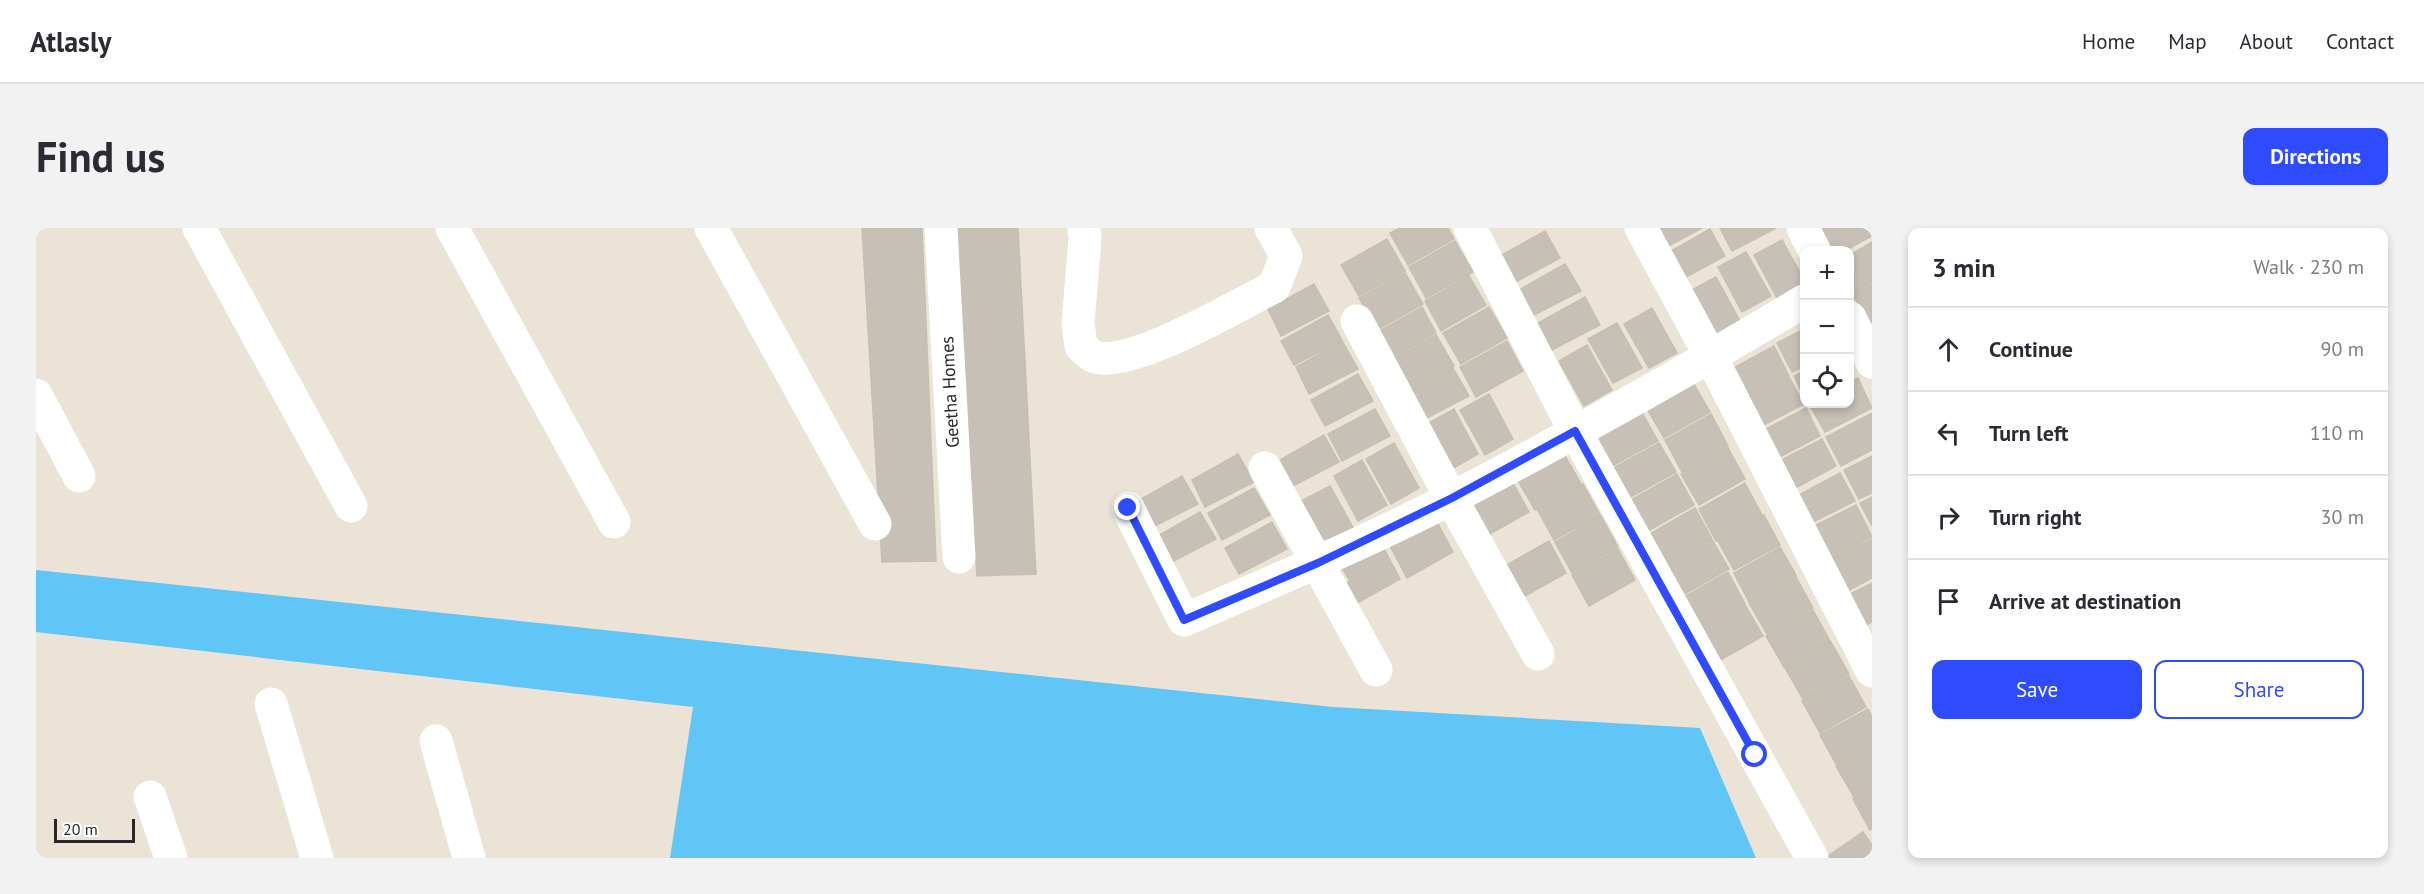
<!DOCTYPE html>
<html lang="en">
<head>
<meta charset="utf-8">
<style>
	body { margin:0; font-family:"PT Sans",sans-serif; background:#f2f2f3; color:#2b2b33 }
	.controls { position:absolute; right:18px; top:18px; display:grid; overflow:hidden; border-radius:12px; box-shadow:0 3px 9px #0003 }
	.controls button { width:54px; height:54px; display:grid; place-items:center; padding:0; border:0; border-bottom:2px solid #e1e1e2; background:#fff; color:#2b2b33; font:30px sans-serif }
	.scale { position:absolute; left:18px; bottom:15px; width:81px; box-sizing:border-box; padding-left:6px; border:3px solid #272727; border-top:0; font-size:16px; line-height:21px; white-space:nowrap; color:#272727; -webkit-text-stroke:4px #fff; paint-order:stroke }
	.stop { position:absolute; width:18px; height:18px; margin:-14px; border:4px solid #2f4bff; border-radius:50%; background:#fff }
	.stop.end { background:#2f4bff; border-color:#fff; box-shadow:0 2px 6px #0008 }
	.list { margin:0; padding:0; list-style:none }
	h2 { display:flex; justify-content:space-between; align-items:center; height:78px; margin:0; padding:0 24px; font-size:26px }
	h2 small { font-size:20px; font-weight:400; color:#7c7c81 }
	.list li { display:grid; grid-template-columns:39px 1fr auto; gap:18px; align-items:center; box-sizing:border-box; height:84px; padding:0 24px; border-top:2px solid #e1e1e2 }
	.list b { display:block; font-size:22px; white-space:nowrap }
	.list em { font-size:20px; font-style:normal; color:#7c7c81 }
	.actions { display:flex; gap:12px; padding:18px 24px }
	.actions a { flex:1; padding:14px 0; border:2px solid #2f4bff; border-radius:12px; text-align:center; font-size:21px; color:#2f4bff }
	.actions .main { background:#2f4bff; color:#fff }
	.icon { flex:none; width:33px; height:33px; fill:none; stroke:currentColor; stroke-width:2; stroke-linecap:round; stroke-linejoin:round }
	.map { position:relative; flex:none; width:1836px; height:630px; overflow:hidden; border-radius:12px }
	header { display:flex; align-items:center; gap:36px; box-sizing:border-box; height:84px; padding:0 30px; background:#fff; border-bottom:2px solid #e1e1e2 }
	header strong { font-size:28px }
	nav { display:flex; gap:33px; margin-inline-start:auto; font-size:21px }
	.intro { display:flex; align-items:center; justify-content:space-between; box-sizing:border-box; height:144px; padding:0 36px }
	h1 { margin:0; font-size:42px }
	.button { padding:15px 27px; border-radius:12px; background:#2f4bff; color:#fff; font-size:21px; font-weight:700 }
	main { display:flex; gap:36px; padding:0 36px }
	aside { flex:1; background:#fff; border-radius:12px; box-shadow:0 3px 9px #0003 }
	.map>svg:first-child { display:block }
	.water { fill:#5fc6f7 }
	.building { fill:#c6c0b7; stroke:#c6bfb0; stroke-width:1.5 }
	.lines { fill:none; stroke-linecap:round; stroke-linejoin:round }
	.minor { stroke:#fff; stroke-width:33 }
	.route { stroke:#2f4bff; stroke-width:8 }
	.labels { text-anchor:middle; stroke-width:5; stroke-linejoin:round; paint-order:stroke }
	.street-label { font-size:18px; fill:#272727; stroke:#fff }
</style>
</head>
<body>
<header>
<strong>Atlasly</strong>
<nav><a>Home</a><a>Map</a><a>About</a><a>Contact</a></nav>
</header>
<div class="intro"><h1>Find us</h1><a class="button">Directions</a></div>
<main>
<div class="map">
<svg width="1836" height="630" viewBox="0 0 1836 630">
	<rect width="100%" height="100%" fill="#ebe3d6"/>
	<path class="water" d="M0 342 1297 479 1664 500 1720 630H634L657 479 0 404Z"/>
	<path class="building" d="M826 0H886L900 333 846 334Z
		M919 0H982L1000 346 941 348Z
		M1364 0H1412L1418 11 1372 37 1354 5Z
		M1614 0H1666L1625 22Z
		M1684 0H1740L1696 23Z
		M1782 0H1836V8L1810 22H1795Z
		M1674 1 1689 28 1641 54 1628 27Z
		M1509 3 1524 30 1476 56 1462 29Z
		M1351 11 1369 43 1323 68 1305 37Z
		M1746 12 1768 52V58L1742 72 1718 27Z
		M1419 13 1437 44 1390 70 1373 39Z
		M1836 14V55L1817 66 1814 59V27Z
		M1710 24 1735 68 1706 84 1682 39Z
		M1529 36 1545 63 1496 88 1483 62Z
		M1369 45 1387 76 1341 102 1323 70Z
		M1433 48 1450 77 1405 103 1389 73Z
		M1680 49 1704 93 1676 109 1652 64Z
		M1278 56 1293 83 1245 108 1232 81Z
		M1836 57V94L1833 96 1817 67Z
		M1549 69 1564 97 1516 122 1502 95Z
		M1386 79 1400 105 1354 131 1340 105Z
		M1453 79 1471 110 1425 136 1407 105Z
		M1616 80 1641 125 1613 140 1588 96Z
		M1292 87 1306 112 1258 137 1245 113Z
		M1581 95 1606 140 1577 155 1552 111Z
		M1768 101V138L1756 144 1741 115Z
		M1400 107 1418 138 1372 164 1354 133Z
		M1306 113 1322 141 1273 166 1260 139Z
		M1471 113 1487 143 1440 169 1424 139Z
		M1551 117 1576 162 1548 178 1523 133Z
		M1738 118 1753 148 1705 173 1690 144Z
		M1417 140 1433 168 1385 193 1371 166Z
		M1768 143V169L1758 148Z
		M1322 146 1337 173 1289 198 1275 172Z
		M1753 149 1768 176 1722 200 1707 173Z
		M1822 150 1836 180 1789 204 1773 176H1814V154Z
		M1656 153 1674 184 1628 210 1610 179Z
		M1453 166 1477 211 1449 227 1424 182Z
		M1770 180 1784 208 1738 232 1724 204Z
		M1339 181 1354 208 1306 233 1292 206Z
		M1418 181 1442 226 1414 242 1389 197Z
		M1604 181 1622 213 1576 238 1558 207Z
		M1836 185V222L1805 238 1790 209Z
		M1675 186 1692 218 1646 244 1629 212Z
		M1288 207 1303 234 1255 259 1242 233Z
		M1786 211 1800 238 1754 263 1740 235Z
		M1358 215 1383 260 1355 276 1330 231Z
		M1623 215 1640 244 1593 270 1577 240Z
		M1692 220 1709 251 1663 277 1645 246Z
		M1527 224 1545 256 1499 282 1481 251Z
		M1202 226 1218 254 1169 279 1156 252Z
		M1836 228V265L1823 271 1808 242Z
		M1326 232 1351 277 1322 293 1298 248Z
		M1804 245 1819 273 1773 296 1759 269Z
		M1641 246 1658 277 1612 303 1595 272Z
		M1146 248 1162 276 1113 301 1100 274Z
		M1476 253 1493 284 1447 310 1430 279Z
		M1709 255 1726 287 1680 313 1663 281Z
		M1547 256 1564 287 1518 312 1501 281Z
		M1294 258 1319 303 1290 318 1265 273Z
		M1218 260 1234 287 1186 312 1172 285Z
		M1836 269V298L1824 275Z
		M1820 277 1836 309 1791 332 1774 300Z
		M1659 280 1675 309 1629 335 1612 307Z
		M1164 284 1180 311 1132 336 1118 310Z
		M1728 287 1744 317 1698 342 1682 313Z
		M1565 288 1582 319 1536 345 1519 314Z
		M1400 292 1417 324 1371 350 1354 318Z
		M1236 294 1251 321 1203 346 1189 320Z
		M1675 310 1693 341 1647 367 1629 336Z
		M1836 311V350L1808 365 1792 333Z
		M1513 313 1530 345 1484 371 1467 339Z
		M1346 317 1364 351 1316 378 1305 357 1314 353 1306 340Z
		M1744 319 1760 347 1713 374 1698 345Z
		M1582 321 1599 352 1553 378 1536 347Z
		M1692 344 1709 376 1663 402 1646 370Z
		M1760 349 1777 380 1731 406 1713 375Z
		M1836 355V394L1828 398 1812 367Z
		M1709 377 1727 408 1681 434 1663 403Z
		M1777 382 1794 413 1748 439 1730 408Z
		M1795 414 1813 446 1767 471 1749 440Z
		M1813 448 1830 479 1784 505 1766 473Z
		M1832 481 1836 489V516L1800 536 1784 507Z
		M1836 517V559L1818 569 1800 538Z
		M1836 560V601L1834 602 1817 571Z
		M1827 604 1836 617V630H1789Z"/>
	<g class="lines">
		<path class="minor" d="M163 0 315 278
			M416 0 578 294
			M675 0 839 296
			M905 0 923 329
			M1048 0 1049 11 1042 95 1045 118C1049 122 1054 127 1059 129 1096 140 1202 77 1238 59L1250 28 1235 0
			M1434 0 1539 203 1776 630
			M1605 0 1675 129 1836 443
			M1767 0 1778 22
			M1814 90 1836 134
			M1321 93 1415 270 1502 426
			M0 167 43 248
			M1229 240 1340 442
			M1092 280 1148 392C1238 353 1329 315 1416 270 1535 208 1653 142 1768 73
			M235 476 281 630
			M400 513 433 630
			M114 569 135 630"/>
	</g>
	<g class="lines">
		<path class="route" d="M1092 280 1148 392 1282 335 1416 270 1539 203 1719 527"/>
	</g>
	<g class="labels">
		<g class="street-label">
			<text transform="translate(914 164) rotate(-93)" y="6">Geetha Homes</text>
		</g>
	</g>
</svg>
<div class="controls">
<button>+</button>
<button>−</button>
<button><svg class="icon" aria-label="locate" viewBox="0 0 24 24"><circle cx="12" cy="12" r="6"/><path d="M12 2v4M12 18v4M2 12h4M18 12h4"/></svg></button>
</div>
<div class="scale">20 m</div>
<div class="stop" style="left:1719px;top:527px"></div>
<div class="stop end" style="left:1092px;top:280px"></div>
</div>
<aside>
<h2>3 min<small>Walk · 230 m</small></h2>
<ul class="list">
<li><svg class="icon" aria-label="ahead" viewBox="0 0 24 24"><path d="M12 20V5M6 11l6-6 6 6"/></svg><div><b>Continue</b></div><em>90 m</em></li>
<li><svg class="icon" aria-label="left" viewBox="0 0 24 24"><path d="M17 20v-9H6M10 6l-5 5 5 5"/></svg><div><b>Turn left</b></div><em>110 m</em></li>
<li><svg class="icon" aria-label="right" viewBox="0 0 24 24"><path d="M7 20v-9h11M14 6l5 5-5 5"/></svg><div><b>Turn right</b></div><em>30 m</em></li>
<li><svg class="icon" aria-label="arrive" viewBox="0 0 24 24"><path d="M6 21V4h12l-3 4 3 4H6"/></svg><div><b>Arrive at destination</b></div></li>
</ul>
<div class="actions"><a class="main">Save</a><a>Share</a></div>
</aside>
</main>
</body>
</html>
